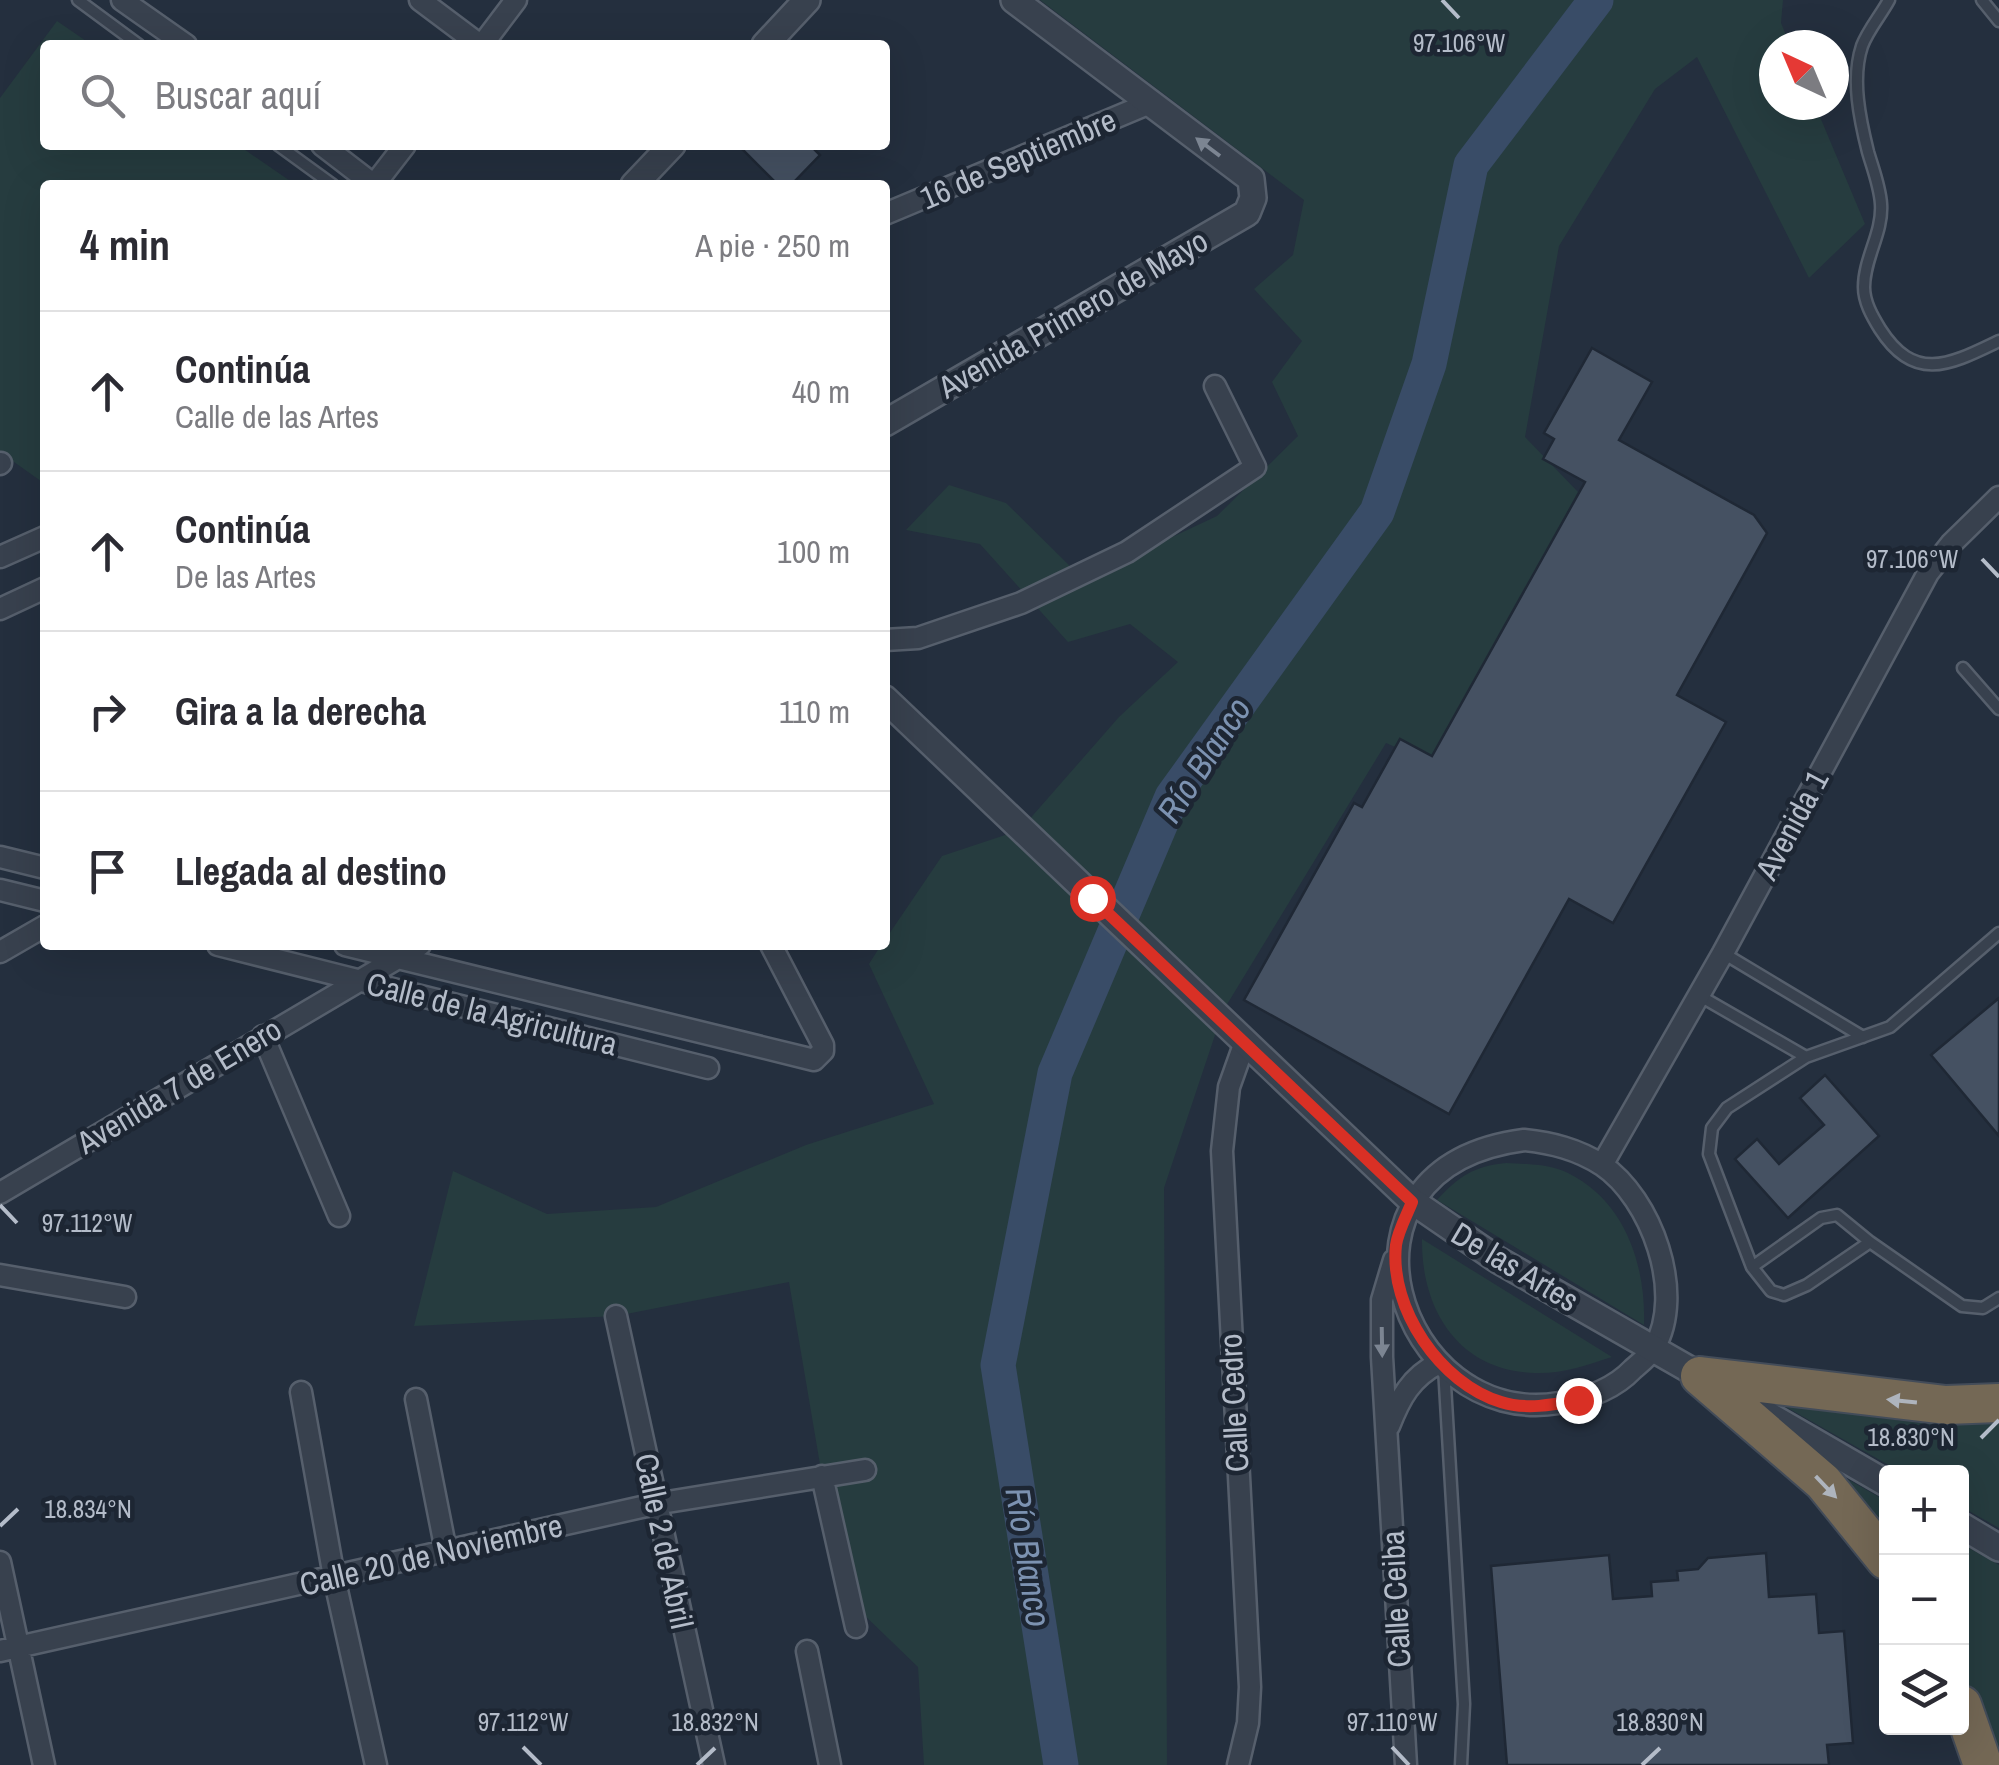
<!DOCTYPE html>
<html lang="es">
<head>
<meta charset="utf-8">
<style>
	body { margin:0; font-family:"Archivo Narrow",sans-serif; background:#f2f2f3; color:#2b2b33 }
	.controls { position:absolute; right:30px; bottom:30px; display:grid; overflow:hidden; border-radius:10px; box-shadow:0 10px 40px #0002 }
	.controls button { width:90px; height:90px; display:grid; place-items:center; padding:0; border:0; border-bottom:2px solid #e1e1e2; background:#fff; color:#2b2b33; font:50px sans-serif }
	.compass { position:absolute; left:1759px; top:30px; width:90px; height:90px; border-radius:50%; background:#fff; box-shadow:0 10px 40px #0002; rotate:316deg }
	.stop { position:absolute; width:30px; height:30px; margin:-22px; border:8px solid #d93025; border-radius:50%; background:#fff }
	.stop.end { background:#d93025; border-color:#fff; box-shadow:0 2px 10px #0008 }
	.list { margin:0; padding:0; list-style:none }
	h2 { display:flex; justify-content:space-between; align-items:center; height:130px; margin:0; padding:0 40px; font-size:42px }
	h2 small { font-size:32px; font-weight:400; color:#7c7c81 }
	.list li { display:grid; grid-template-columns:65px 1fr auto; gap:30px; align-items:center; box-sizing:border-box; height:160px; padding:0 40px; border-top:2px solid #e1e1e2 }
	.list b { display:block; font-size:38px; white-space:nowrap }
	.list p { margin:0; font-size:32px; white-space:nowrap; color:#7c7c81 }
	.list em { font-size:32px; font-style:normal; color:#7c7c81 }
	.icon { flex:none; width:55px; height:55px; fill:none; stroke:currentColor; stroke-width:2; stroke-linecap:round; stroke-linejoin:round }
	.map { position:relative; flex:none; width:1999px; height:1765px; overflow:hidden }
	.search { position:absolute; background:#fff; box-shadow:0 10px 40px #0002; left:40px; top:40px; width:850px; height:110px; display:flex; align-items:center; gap:25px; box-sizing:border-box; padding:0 35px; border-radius:10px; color:#7c7c81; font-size:38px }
	.panel { position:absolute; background:#fff; box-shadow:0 10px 40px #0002; left:40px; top:180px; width:850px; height:770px; border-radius:10px }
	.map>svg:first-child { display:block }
	.green { fill:#263c3f }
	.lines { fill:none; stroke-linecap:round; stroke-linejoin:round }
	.river { stroke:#394c67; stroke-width:35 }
	.building { fill:#455162; stroke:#1f2835; stroke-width:2.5 }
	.service-casing { stroke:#565f6c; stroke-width:15 }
	.minor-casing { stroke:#565f6c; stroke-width:25 }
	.tertiary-casing { stroke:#565f6c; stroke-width:30 }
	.motorway-casing { stroke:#434c59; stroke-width:42 }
	.service { stroke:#38414e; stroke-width:10 }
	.minor { stroke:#38414e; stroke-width:20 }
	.tertiary { stroke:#38414e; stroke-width:25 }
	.motorway { stroke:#746855; stroke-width:38 }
	.oneway { fill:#7c8592 }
	.oneway2 { fill:#aeb4bd }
	.route { stroke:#d93025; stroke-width:12 }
	.ticks { fill:none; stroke:#b4bcc9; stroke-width:4 }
	.labels { text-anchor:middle; stroke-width:9; stroke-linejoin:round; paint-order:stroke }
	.street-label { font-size:32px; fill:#b4bcc9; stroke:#1d2633 }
	.water-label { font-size:35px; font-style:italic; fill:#7c92b1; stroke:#1d2633 }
	.ticks-label { font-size:25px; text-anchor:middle; fill:#b4bcc9; stroke:#1d2633; stroke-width:9; stroke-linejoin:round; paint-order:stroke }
</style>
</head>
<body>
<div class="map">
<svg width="1999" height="1765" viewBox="0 0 1999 1765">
	<rect width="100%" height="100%" fill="#242f3e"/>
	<path class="green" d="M1040 0H1783L1781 23 1790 45H1774V105H1815L1865 224 1809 278 1697 57 1655 89 1559 246 1525 437 1578 492 1435 764 1386 743 1223 1011 1164 1188 1167 1765H924L918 1667 860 1611 822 1476 789 1282 616 1316 414 1326 453 1171 547 1214 656 1207 806 1145 934 1104 869 964 881 945H885V940L942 856 1020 830 1119 717 1178 662 1130 624 1068 642 980 544 906 530 949 485 1006 503 1083 579 1217 516 1298 436 1272 382 1302 341 1254 289 1293 255 1304 200Z
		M57 21 92 45H45V145H238L296 185H45V484L0 452V98Z
		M1506 1163C1526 1164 1550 1164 1568 1173 1625 1201 1646 1265 1644 1325L1437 1200C1458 1177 1474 1166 1506 1163Z
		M1422 1239 1612 1357C1587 1365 1562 1374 1535 1373 1458 1371 1421 1309 1422 1239Z
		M1763 1394 1857 1415 1944 1426 1999 1422V1528L1962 1507V1472H1901Z
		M1828 1468 1886 1501V1538Z
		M1962 1544 1999 1565V1765L1990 1756 1962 1673Z"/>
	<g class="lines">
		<path class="river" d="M1061 1765 998 1365 1055 1073 1172 797 1377 512 1429 364 1471 165 1596 0"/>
	</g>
	<path class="building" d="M738 145H810L820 155 791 185H778Z
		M1592 348 1652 382 1619 440 1754 515 1767 533 1677 695 1726 722 1613 923 1569 899 1449 1114 1244 1000 1354 803 1362 807 1400 739 1432 756 1585 482 1543 459 1554 439 1544 433Z
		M1999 998V1136L1931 1055Z
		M1825 1075 1879 1136 1788 1218 1735 1159 1757 1139 1779 1164 1824 1125 1800 1098Z
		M1766 1553 1769 1597 1816 1594 1819 1633 1844 1631 1853 1743 1827 1745 1829 1765H1507L1491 1566 1609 1555 1613 1599 1652 1596 1651 1582 1678 1580 1677 1571 1698 1569 1708 1558Z"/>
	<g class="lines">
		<defs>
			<path id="service" d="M78 0 139 45
				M1889 0C1881 15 1868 30 1862 46 1851 79 1860 120 1868 152 1873 169 1880 187 1881 204 1883 233 1864 258 1864 287 1864 302 1872 316 1880 329 1915 384 1951 364 1999 341
				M1982 0 1999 21
				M278 145 333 185
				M1963 668 1999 709
				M1999 933 1890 1027 1806 1057 1727 1108 1712 1128 1709 1154 1752 1267 1821 1218 1837 1215 1870 1242 1962 1306 1983 1308 1999 1298
				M1723 953 1863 1037
				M1700 996 1806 1057
				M1752 1267 1771 1291 1784 1295 1807 1285 1870 1242
				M1444 1368 1464 1704 1461 1765"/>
			<path id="minor" d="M122 0 186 45
				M420 0 480 45
				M482 45 516 0
				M322 145 374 185 405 145
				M885 214 1150 103
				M0 464 1 463
				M0 557 45 537
				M0 609 45 588
				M885 640 918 638 1021 603 1127 552 1255 467 1215 386
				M0 857 45 868
				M0 890 45 901
				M218 945 708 1068
				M345 945 814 1060 823 1051V1045L771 945
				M0 952 45 926
				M263 1036 339 1216
				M1524 1140C1552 1143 1577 1149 1602 1165 1651 1198 1686 1293 1654 1348 1650 1355 1640 1363 1633 1369 1614 1389 1586 1399 1559 1403 1399 1430 1311 1168 1524 1140Z
				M1602 1165 1723 953 1928 573 1951 544 1999 497
				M0 1193 420 945
				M1394 1260 1382 1300V1357L1406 1765
				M0 1275 125 1297
				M616 1316 714 1765
				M301 1392 334 1577 376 1765
				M416 1399 446 1551
				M1389 1426C1400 1398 1411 1377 1439 1363
				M822 1476 856 1627
				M0 1562 44 1765
				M0 1651 655 1504 865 1470
				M807 1651 830 1765
				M1238 1765 1248 1723 1250 1687 1222 1151 1229 1087 1245 1042"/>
			<path id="tertiary" d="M765 45 807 0
				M634 185 672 145
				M885 423 1247 213 1253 198 1251 179 1014 0
				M885 699 1412 1201 1498 1260 1713 1383
				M1756 1408 1886 1483
				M1962 1526 1999 1548"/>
			<path id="motorway" d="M1700 1376 1946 1405 1999 1403
				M1700 1376 1823 1482 1886 1560
				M1962 1705 1983 1765"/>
		</defs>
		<use href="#service" class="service-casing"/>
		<use href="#minor" class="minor-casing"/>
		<use href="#tertiary" class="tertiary-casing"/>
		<use href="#motorway" class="motorway-casing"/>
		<use href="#service" class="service"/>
		<use href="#minor" class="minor"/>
		<use href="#tertiary" class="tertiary"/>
		<use href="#motorway" class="motorway"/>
	</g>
	<defs><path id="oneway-solid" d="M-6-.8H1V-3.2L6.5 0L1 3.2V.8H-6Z" transform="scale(2.5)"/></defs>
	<g class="oneway">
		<use href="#oneway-solid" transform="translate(1208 147) rotate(-143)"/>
		<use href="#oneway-solid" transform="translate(1382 1342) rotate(89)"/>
	</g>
	<g class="oneway2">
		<use href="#oneway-solid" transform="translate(1902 1401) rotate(-174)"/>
		<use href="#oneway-solid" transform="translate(1826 1487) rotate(46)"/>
	</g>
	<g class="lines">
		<path class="route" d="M1092 898 1412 1202C1407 1215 1398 1231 1396 1245 1389 1309 1441 1384 1501 1402 1526 1410 1552 1405 1578 1400"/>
	</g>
	<path class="ticks" d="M1442 0 1459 18M1982 559 1999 577M0 1205 17 1223M1981 1438 1999 1420M0 1526 18 1509M523 1747 541 1765M1392 1747 1409 1765M697 1765 715 1748M1642 1765 1660 1748"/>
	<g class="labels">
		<g class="street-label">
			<text transform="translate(1018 159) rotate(-23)" y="11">16 de Septiembre</text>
			<text transform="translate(1073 314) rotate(-30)" y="11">Avenida Primero de Mayo</text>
			<text transform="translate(1792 825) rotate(-62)" y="11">Avenida 1</text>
			<text transform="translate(492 1014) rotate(14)" y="11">Calle de la Agricultura</text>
			<text transform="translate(179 1086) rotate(-31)" y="11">Avenida 7 de Enero</text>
			<text transform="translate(1515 1267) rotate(31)" y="11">De las Artes</text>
			<text transform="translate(1234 1403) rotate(-93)" y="11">Calle Cedro</text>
			<text transform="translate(664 1541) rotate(78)" y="11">Calle 2 de Abril</text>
			<text transform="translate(431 1555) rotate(-13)" y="11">Calle 20 de Noviembre</text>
			<text transform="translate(1396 1599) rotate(-93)" y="11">Calle Ceiba</text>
		</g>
		<g class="water-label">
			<text transform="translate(1204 760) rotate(-57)" y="12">Río Blanco</text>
			<text transform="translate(1028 1557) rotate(81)" y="12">Río Blanco</text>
		</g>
	</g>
	<g class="ticks-label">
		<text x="1459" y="52">97.106°W</text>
		<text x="1912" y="568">97.106°W</text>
		<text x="87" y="1232">97.112°W</text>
		<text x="1911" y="1446">18.830°N</text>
		<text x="88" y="1518">18.834°N</text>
		<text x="523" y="1731">97.112°W</text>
		<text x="1392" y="1731">97.110°W</text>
		<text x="715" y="1731">18.832°N</text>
		<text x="1660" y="1731">18.830°N</text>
	</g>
</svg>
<div class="controls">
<button>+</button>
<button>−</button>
<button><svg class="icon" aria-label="layers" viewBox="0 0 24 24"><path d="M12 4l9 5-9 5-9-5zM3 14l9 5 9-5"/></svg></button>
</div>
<svg class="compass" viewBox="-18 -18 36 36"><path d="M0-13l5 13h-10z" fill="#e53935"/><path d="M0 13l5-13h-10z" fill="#7c7c81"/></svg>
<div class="stop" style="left:1092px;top:898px"></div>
<div class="stop end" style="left:1578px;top:1400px"></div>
<div class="search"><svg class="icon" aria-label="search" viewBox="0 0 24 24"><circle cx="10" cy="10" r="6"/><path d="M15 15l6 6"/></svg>Buscar aquí</div>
<section class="panel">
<h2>4 min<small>A pie · 250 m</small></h2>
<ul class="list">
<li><svg class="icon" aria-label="ahead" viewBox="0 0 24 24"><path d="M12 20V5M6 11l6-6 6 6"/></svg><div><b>Continúa</b><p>Calle de las Artes</p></div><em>40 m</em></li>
<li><svg class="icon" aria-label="ahead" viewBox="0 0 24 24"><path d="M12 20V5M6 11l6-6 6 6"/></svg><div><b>Continúa</b><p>De las Artes</p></div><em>100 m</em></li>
<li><svg class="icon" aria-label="right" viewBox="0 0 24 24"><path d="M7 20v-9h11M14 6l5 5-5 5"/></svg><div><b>Gira a la derecha</b></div><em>110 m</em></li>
<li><svg class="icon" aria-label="arrive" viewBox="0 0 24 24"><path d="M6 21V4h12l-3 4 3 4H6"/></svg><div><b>Llegada al destino</b></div></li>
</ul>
</section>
</div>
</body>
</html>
